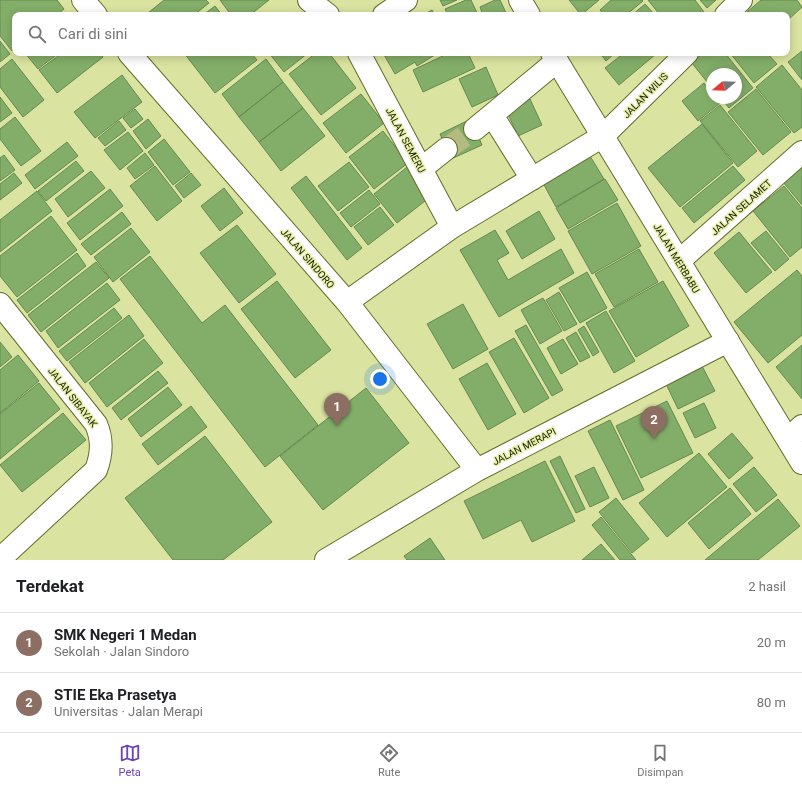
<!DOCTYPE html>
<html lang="id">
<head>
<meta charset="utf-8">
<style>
	body { margin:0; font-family:Roboto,sans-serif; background:#f2f2f2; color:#202124 }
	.compass { position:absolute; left:706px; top:68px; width:36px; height:36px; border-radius:50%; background:#fff; box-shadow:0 2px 10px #0003; rotate:251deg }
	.you { position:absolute; left:380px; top:379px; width:14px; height:14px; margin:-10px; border:3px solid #fff; border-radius:50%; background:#1a73e8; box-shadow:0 0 0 6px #1a73e833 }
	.badge { display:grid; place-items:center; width:26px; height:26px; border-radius:50%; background:#6a42ba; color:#fff; font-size:13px; font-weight:700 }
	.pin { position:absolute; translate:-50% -33px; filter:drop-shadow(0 1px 2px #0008) }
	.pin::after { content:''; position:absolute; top:21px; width:14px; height:12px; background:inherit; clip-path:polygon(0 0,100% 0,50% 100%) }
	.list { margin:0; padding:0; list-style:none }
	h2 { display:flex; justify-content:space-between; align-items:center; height:52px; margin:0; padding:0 16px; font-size:17px }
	h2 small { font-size:13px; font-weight:400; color:#757577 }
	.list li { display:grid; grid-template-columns:26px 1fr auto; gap:12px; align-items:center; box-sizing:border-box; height:60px; padding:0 16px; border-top:1px solid #e0e0e0 }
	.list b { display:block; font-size:15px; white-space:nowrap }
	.list p { margin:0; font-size:13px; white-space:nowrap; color:#757577 }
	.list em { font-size:13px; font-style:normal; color:#757577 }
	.icon { flex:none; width:22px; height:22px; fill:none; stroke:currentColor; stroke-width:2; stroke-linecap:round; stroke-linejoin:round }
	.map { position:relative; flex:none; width:802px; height:560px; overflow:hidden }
	.search { position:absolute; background:#fff; box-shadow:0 2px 10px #0003; left:12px; right:12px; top:12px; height:44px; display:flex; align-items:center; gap:10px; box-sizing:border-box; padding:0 14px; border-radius:8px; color:#757577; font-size:15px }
	.sheet { height:172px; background:#fff }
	nav { display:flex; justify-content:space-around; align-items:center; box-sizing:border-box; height:56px; border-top:1px solid #e0e0e0; background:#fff; font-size:11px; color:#757577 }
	nav a { display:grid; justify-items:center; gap:2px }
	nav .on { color:#6a42ba }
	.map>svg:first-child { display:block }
	.building { fill:#83ae69; stroke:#668951 }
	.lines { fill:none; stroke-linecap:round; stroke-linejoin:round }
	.minor-tunnel { stroke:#b4bb80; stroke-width:22; stroke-dasharray:22 11; stroke-linecap:butt }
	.minor-casing { stroke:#656c2a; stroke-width:24 }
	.major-casing { stroke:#656c2a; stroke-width:24 }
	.minor { stroke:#fff; stroke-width:22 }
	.major { stroke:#fff; stroke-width:22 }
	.labels { text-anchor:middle; stroke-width:3; stroke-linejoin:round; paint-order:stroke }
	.street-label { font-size:10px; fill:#1a1c03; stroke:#e7f0ac }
</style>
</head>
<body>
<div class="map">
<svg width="802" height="560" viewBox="0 0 802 560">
	<rect width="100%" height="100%" fill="#dae39f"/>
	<path class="building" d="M0 0H57L64 9 57 15H15V48L12 51 0 36Z
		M164 0H206L209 3 194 15H150L148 13Z
		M220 0H269L250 15H231Z
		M440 0H457L443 6Z
		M466 0H471L478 15H448L445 9Z
		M495 0H500L507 15H483L480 7Z
		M569 0H599L581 15Z
		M611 0H642L643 1 626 15H604L600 10Z
		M648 0H695L704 12 700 15H660Z
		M700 0H716L707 8Z
		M761 0H797L802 7 787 21V15H749L747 12Z
		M645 4 655 15H632Z
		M215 6 222 15H203Z
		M432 10 435 15H423Z
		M0 41 10 54 0 62Z
		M802 51V80L788 62Z
		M25 53H59L38 69Z
		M62 53H100L103 57 57 93 39 70Z
		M184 53H251L257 60 215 93Z
		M269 53H308L284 72Z
		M316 53H329L356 88 321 115 289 74Z
		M383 53H438L417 66 415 62 395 74Z
		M449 53H468L475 68 423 92 413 70Z
		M600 53H615L606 61Z
		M624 53 656 54 619 85 605 68Z
		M701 53H725L753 88 729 108 721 98H736V74H712V88L691 62Z
		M730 53H767L777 64 754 83Z
		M12 59 44 100 23 117 0 87V69Z
		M266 59 283 82 239 117 222 94Z
		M782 65 802 90V127L794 133 756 87Z
		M486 67 498 95 472 107 459 79Z
		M122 75 142 102 95 138 74 112Z
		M283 82 303 108 259 142 239 117Z
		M704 83 712 93V98H716L720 103 698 121 682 101Z
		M756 89 791 132 763 155 728 112Z
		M361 94 384 123 346 153 323 123Z
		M0 97 12 113 0 122Z
		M530 99 542 125 518 136 506 110Z
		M720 105 757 151 738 167 700 121Z
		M303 108 325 136 281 171 259 142Z
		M135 109 143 119 131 128 123 118Z
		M15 117 41 151 21 166 0 139V129Z
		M148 119 161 136 146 149 133 131Z
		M471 119 482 145 451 159 440 134Z
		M119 121 126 130 105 146 98 138Z
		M702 124 733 163 680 207 648 168Z
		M383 131 408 163 374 189 349 157Z
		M128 132 143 151 120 170 104 150Z
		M164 139 190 172 173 185 148 152Z
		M67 142 78 156 35 189 25 175Z
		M145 153 154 165 135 179 127 168Z
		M4 155 15 170 0 181V158Z
		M590 156 604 179 556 207 543 183Z
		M76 161 84 171 46 201 38 191Z
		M349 162 369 187 338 211 318 186Z
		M155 166 182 201 157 221 130 186Z
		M733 166 745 180 694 223 682 208Z
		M802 166V205L783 182Z
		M407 167 430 197 397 223 374 194Z
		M91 171 105 188 68 217 55 199Z
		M14 173 22 183 0 200V184Z
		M191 173 201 185 184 198 175 186Z
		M306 176 362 248 347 260 291 188Z
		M605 179 618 200 568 229 556 208Z
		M784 186 802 208V247L790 257 753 211Z
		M224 188 243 213 220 231 201 206Z
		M110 189 123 206 80 240 67 223Z
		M369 190 380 204 351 227 340 213Z
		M37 191 52 211 0 252V220Z
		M617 203 641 246 592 274 568 231Z
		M380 207 394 225 368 245 354 227Z
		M539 211 555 239 522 259 506 231Z
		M122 212 131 224 91 255 81 244Z
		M51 216 77 250 17 297 0 276V256Z
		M237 225 276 274 239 303 200 253Z
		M131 228 150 252 113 282 94 257Z
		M495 230 509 253 497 260 508 280 561 249 574 273 499 317 460 250Z
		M766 231 789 259 775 271 751 243Z
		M739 232 772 272 746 293 714 253Z
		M639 249 658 282 614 307 595 274Z
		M77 253 86 266 27 313 17 300Z
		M150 256 202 323 225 305 318 425 265 467 120 279Z
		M96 262 109 278 41 332 28 315Z
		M797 270 802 276V335L768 363 734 322Z
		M587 272 607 308 580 323 559 288Z
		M277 281 331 350 295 378 241 309Z
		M663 281 689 326 636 357 609 311Z
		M107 283 120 300 58 348 46 331Z
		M559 292 577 324 564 331 546 300Z
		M543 298 562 331 540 344 521 310Z
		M463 304 488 349 453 369 427 324Z
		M114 308 122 318 67 361 59 351Z
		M606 311 635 361 614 373 586 323Z
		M129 315 144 336 85 383 69 362Z
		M526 325 563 390 552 396 515 331Z
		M584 326 599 352 593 356 578 330Z
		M576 332 590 357 580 362 566 338Z
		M514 338 549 398 524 413 489 352Z
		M144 339 163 363 107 407 89 383Z
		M563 339 578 364 561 374 547 348Z
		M0 342 12 357 0 367Z
		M802 345V399L776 367Z
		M18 355 39 381 0 413V370Z
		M487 363 516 414 488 430 459 379Z
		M702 366 715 391 678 409 666 384Z
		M158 371 168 383 121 420 112 408Z
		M39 383 60 409 0 459V414Z
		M168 387 182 405 141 437 128 419Z
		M366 388 409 443 323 510 280 456Z
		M667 401 693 453 641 478 616 426Z
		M704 403 716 428 695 438 683 413Z
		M191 406 207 427 158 465 142 444Z
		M63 413 86 440 22 492 0 465Z
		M610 420 644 490 623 500 588 431Z
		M732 433 753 458 729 479 708 454Z
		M205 436 272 522 223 560H173L125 498Z
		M699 453 727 487 667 537 639 503Z
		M560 456 585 509 576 513 550 461Z
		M545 461 575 521 532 542 521 520 483 539 464 501Z
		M594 467 609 498 590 507 575 476Z
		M754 467 777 495 756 512 733 484Z
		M730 488 751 514 709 549 688 523Z
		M616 498 649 539 632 553 599 512Z
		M778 499 800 526 758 560H705Z
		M601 517 636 560H620L592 525Z
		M430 538 445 560H407L404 556Z
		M601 544 615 560H582Z"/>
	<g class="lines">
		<path class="minor-tunnel" d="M446 149 475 129"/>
		<defs>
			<path id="minor" d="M83 0 96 15
				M309 0 328 15
				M384 15 406 0
				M726 15 741 0
				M129 53 347 302 477 470
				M359 53 452 227
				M492 115 532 179
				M475 129 557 61
				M421 169 446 149
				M679 261 802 152
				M347 302 452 227 603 136 687 53
				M0 304 96 424C103 440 102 454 96 470L0 559
				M788 439 802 426
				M326 560 477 470 728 341"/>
			<path id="major" d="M520 0 529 15
				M552 53 802 463"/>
		</defs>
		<use href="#minor" class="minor-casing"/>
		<use href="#major" class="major-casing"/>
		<use href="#minor" class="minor"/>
		<use href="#major" class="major"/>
	</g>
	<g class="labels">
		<g class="street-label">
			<text transform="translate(645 95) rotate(-45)" y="4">JALAN WILIS</text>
			<text transform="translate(406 140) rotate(62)" y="4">JALAN SEMERU</text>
			<text transform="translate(741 207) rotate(-42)" y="4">JALAN SELAMET</text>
			<text transform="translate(308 258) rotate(49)" y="4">JALAN SINDORO</text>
			<text transform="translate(677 258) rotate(59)" y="4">JALAN MERBABU</text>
			<text transform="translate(73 397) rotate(52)" y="4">JALAN SIBAYAK</text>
			<text transform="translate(524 446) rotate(-27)" y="4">JALAN MERAPI</text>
		</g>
	</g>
</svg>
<svg class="compass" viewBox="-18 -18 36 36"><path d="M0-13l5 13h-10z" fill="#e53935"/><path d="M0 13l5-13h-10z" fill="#757577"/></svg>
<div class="you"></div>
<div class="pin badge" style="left:337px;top:426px;background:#8d6e63">1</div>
<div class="pin badge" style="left:654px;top:439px;background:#8d6e63">2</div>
<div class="search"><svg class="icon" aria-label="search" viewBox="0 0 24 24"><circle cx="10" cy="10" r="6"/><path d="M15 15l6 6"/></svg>Cari di sini</div>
</div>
<section class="sheet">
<h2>Terdekat<small>2 hasil</small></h2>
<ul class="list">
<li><span class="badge" style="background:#8d6e63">1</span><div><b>SMK Negeri 1 Medan</b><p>Sekolah · Jalan Sindoro</p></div><em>20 m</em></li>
<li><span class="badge" style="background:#8d6e63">2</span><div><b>STIE Eka Prasetya</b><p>Universitas · Jalan Merapi</p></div><em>80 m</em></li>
</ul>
</section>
<nav>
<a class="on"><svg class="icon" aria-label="map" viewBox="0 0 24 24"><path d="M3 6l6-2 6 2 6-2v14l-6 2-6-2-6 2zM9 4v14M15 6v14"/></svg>Peta</a>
<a><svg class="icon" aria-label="directions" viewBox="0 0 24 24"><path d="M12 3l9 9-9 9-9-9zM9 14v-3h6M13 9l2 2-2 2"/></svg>Rute</a>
<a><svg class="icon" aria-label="saved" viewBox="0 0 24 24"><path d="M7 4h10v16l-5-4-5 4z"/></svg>Disimpan</a>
</nav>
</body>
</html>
